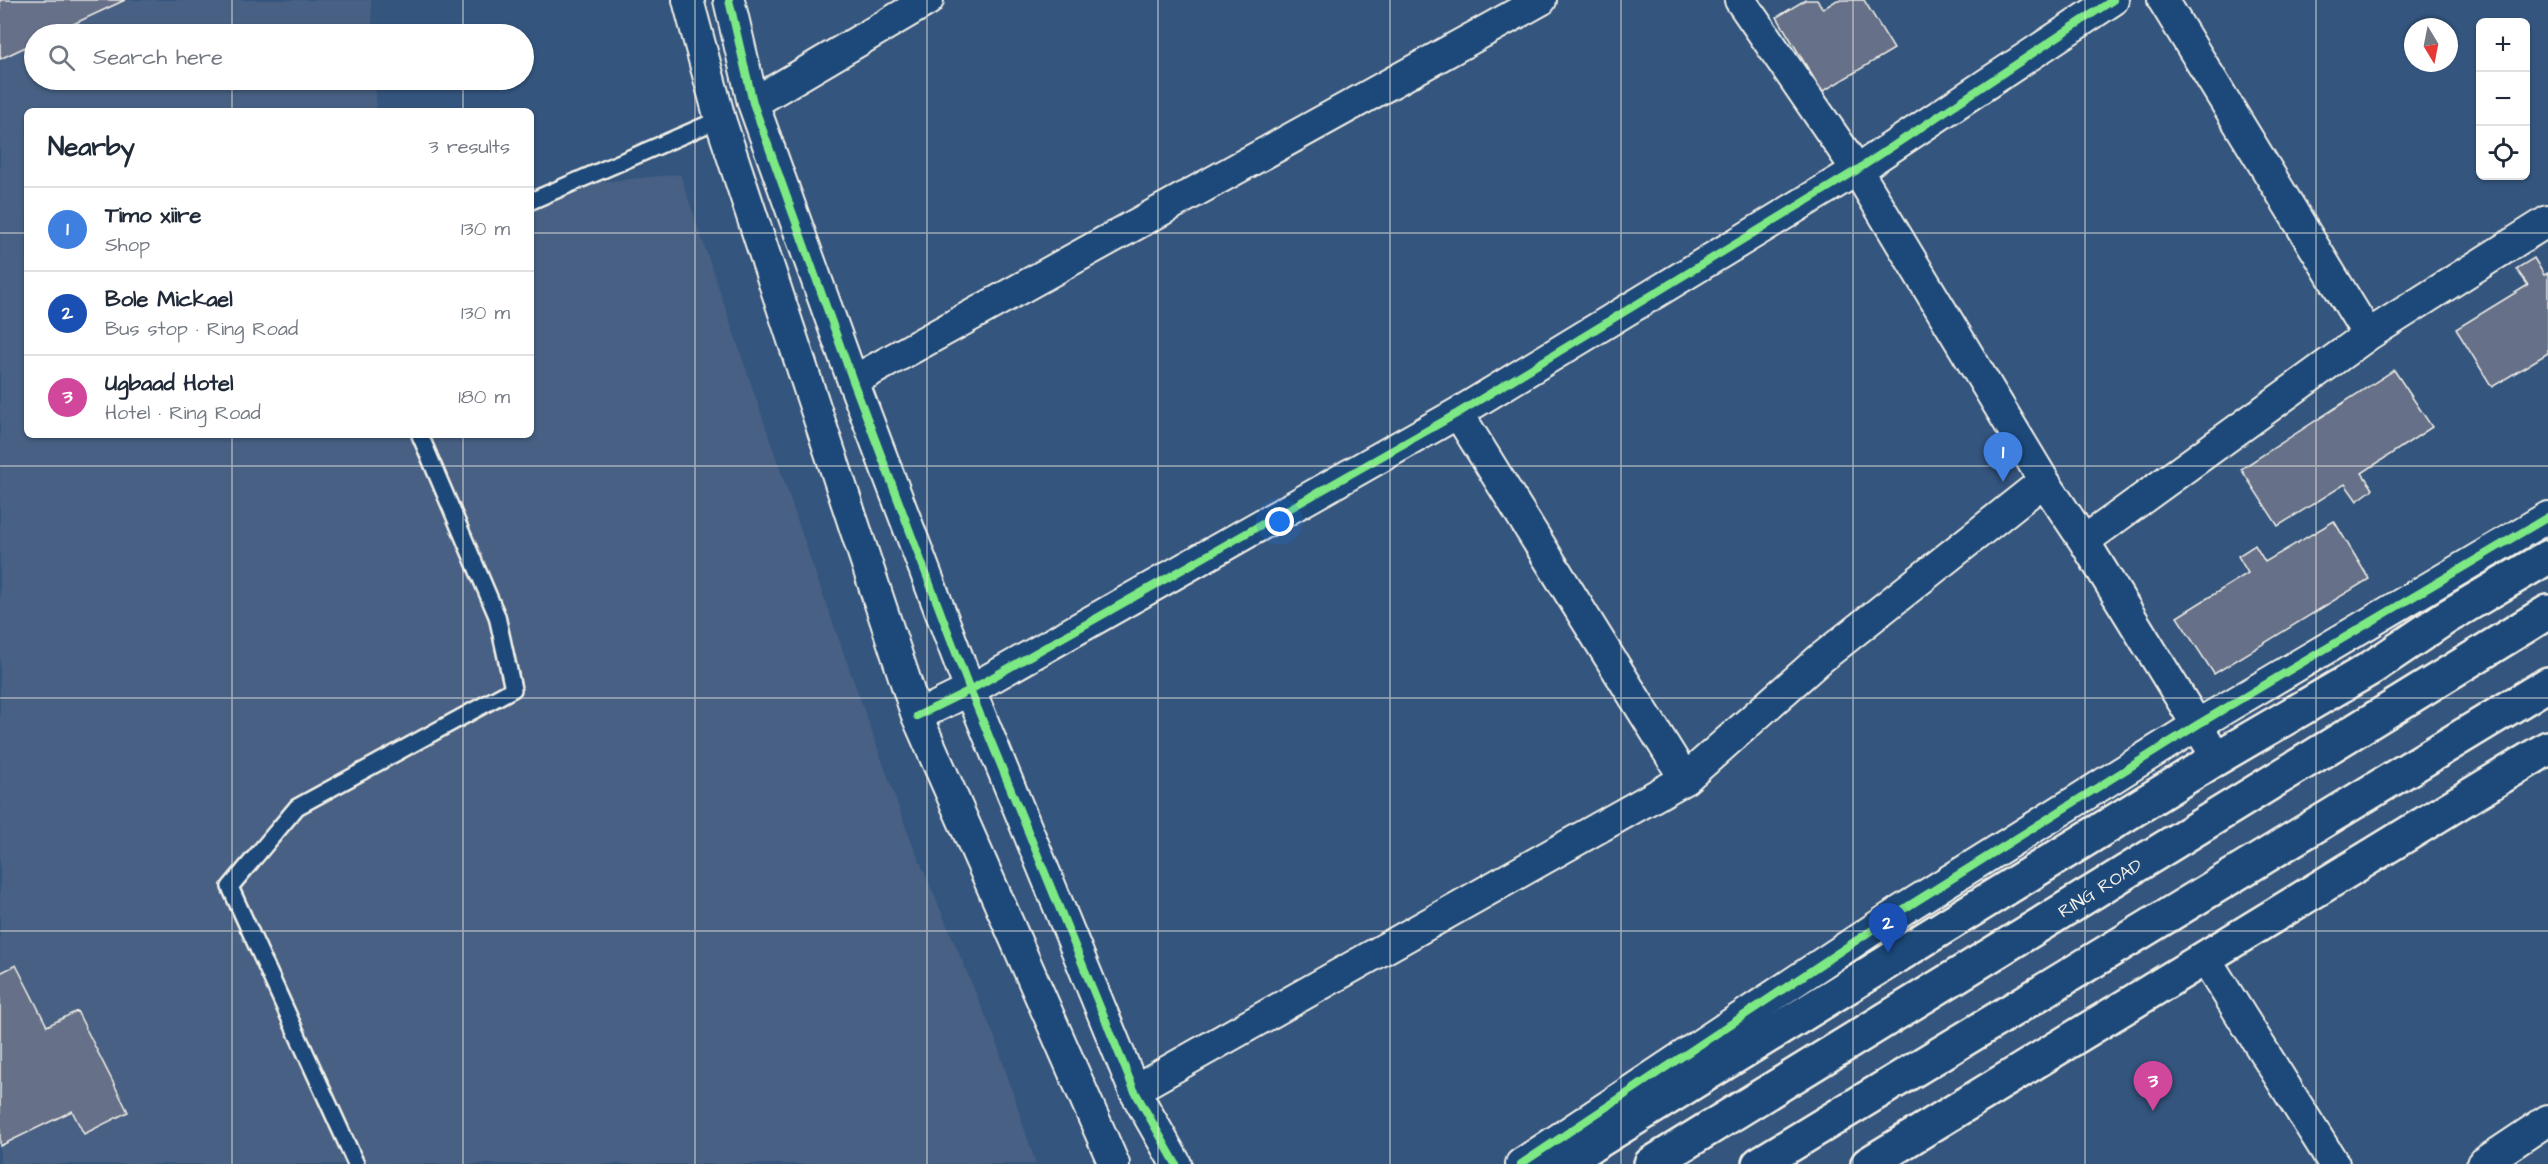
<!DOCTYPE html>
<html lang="en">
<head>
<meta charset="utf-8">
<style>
	body { margin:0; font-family:"Architects Daughter",sans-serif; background:#f2f2f3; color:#1f2937 }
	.controls { position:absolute; right:18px; top:18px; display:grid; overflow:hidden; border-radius:9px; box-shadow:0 2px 4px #0004 }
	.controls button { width:54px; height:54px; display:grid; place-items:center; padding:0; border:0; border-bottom:2px solid #e0e1e3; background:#fff; color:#1f2937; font:30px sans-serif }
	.compass { position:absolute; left:2404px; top:18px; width:54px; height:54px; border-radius:50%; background:#fff; box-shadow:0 2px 4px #0004; rotate:170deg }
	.you { position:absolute; left:1280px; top:522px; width:21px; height:21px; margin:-15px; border:4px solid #fff; border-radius:50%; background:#1a73e8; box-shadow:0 0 0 9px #1a73e833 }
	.badge { display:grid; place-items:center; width:39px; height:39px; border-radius:50%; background:#b45309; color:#fff; font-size:20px; font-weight:700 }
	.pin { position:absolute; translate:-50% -50px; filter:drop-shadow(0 2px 3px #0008) }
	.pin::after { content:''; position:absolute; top:32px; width:21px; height:18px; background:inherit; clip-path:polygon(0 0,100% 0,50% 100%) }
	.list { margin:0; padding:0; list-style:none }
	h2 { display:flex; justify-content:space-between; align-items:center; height:78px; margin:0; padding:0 24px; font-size:26px }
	h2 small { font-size:20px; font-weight:400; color:#747a83 }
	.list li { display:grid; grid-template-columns:39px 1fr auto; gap:18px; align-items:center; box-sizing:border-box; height:84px; padding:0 24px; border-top:2px solid #e0e1e3 }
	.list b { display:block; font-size:22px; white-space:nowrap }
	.list p { margin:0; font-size:20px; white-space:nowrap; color:#747a83 }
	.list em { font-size:20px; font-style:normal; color:#747a83 }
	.icon { flex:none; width:33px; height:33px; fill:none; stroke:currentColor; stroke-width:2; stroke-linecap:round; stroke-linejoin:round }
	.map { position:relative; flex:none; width:2548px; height:1164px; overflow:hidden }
	.search { position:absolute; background:#fff; box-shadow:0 2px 4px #0004; left:24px; top:24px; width:510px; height:66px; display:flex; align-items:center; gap:15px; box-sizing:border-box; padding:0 21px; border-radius:33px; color:#747a83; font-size:22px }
	.panel { position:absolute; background:#fff; box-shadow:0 2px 4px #0004; left:24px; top:108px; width:510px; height:330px; border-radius:9px }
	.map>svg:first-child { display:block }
	.built { fill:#476083 }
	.building { fill:#666f88; stroke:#f4f1e8; stroke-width:1.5 }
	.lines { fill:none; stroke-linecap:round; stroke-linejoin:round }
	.lane-casing { stroke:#f4f1e8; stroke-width:20 }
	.street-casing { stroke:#f4f1e8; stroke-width:34 }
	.secondary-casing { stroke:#f4f1e8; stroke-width:38 }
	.highway-casing { stroke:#f4f1e8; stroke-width:38 }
	.lane { stroke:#1f4a7a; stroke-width:15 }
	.street { stroke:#1f4a7a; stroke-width:30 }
	.secondary { stroke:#1f4a7a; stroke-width:33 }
	.highway { stroke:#1f4a7a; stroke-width:33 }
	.cycleway-casing { stroke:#1f4a7a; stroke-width:11 }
	.cycleway { stroke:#7ce984; stroke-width:8 }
	.grid { fill:none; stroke:#f4f1e8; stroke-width:1.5; stroke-opacity:0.55 }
	.labels { text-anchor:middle; stroke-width:5; stroke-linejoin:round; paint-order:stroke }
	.street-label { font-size:18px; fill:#f4f1e8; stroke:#1f4a7a }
</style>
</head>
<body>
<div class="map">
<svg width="2548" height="1164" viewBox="0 0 2548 1164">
	<rect width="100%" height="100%" fill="#34557e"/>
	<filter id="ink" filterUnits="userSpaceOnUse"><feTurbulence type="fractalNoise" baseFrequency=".0167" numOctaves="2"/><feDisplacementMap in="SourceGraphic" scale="12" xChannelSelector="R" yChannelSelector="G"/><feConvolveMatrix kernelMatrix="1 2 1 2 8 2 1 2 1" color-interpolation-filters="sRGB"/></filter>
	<g filter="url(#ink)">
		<path class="built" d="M0 0H371L373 34H34V80H375L377 111H27V435H531V189L680 174 816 575 909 836 995 1038 1036 1164H0Z"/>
		<path class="building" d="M0 0H125L52 34H34V43L0 59Z
			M1805 0H1817L1823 9 1837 0H1864L1894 49 1822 92 1777 17Z
			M2534 258 2544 275 2548 273V353L2492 387 2456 329 2528 285 2516 269Z
			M2394 370 2432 427 2362 473 2373 489 2357 501 2345 484 2278 526 2241 469Z
			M2334 521 2369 579 2214 674 2177 617 2248 573 2238 556 2255 545 2265 562Z
			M16 965 47 1026 77 1011 128 1112 84 1134 72 1111 0 1146V973Z"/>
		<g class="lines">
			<defs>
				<path id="lane" d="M531 201 720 119
					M356 1164 230 887 297 807 513 689 497 616 420 435"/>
				<path id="street" d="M688 0 720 119 917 716 1114 1164
					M729 0 753 103 853 381 970 690 1134 1090 1176 1164
					M1740 0 1857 170 2044 481 2084 541 2208 743
					M2163 0 2368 335
					M753 103 928 0
					M853 381 1541 0
					M2084 541 2368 335 2548 221
					M917 716 970 690 1458 413 1857 170 2113 0
					M1685 779 1820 659 2044 481
					M2205 958 2334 1164
					M1134 1090 1685 779 1458 413
					M1521 1164 1899 912 2197 725 2548 517
					M2482 1164 2548 1120"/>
				<path id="secondary" d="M1561 1164 2217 758 2371 668 2445 618 2548 557
					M1868 1164 2548 748"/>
				<path id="highway" d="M1651 1164 2548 612
					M1759 1164 2548 684"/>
			</defs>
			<use href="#lane" class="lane-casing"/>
			<use href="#street" class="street-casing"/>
			<use href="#secondary" class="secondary-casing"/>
			<use href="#highway" class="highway-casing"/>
			<use href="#lane" class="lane"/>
			<use href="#street" class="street"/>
			<use href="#secondary" class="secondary"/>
			<use href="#highway" class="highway"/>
			<defs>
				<path id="cycleway" d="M729 0 753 103 853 381 970 690 1134 1090 1176 1164
					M917 716 970 690 1458 413 1857 170 2113 0
					M1521 1164 1899 912 2197 725 2548 517"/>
			</defs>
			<use href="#cycleway" class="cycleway-casing"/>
			<use href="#cycleway" class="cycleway"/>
		</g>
	</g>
	<path class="grid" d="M232 0V34M463 0V34M695 0V1164M927 0V1164M1158 0V1164M1390 0V1164M1621 0V1164M1853 0V1164M2085 0V1164M2316 0V1164M232 80V111M463 80V111M0 233H27M531 233H2548M232 435V1164M463 435V1164M0 466H2548M0 698H2548M0 931H2548"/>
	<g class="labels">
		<g class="street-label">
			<text transform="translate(2100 888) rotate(-32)" y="6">RING ROAD</text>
		</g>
	</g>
</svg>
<div class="controls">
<button>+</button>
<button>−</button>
<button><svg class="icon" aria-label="locate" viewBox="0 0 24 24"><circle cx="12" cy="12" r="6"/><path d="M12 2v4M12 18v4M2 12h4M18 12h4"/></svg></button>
</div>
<svg class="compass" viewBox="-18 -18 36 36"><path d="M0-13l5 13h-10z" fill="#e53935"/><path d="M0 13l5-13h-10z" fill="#747a83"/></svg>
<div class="you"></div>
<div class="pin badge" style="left:2003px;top:482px;background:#3f7fe0">1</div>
<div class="pin badge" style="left:1888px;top:953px;background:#1a4fb4">2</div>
<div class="pin badge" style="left:2153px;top:1111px;background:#d1479c">3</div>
<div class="search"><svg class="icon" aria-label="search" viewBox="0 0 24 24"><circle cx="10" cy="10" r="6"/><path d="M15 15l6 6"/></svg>Search here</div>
<section class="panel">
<h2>Nearby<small>3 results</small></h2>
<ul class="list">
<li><span class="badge" style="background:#3f7fe0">1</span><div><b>Timo xiire</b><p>Shop</p></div><em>130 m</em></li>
<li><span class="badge" style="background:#1a4fb4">2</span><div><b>Bole Mickael</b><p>Bus stop · Ring Road</p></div><em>130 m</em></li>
<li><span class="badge" style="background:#d1479c">3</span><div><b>Ugbaad Hotel</b><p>Hotel · Ring Road</p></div><em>180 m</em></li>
</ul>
</section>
</div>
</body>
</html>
